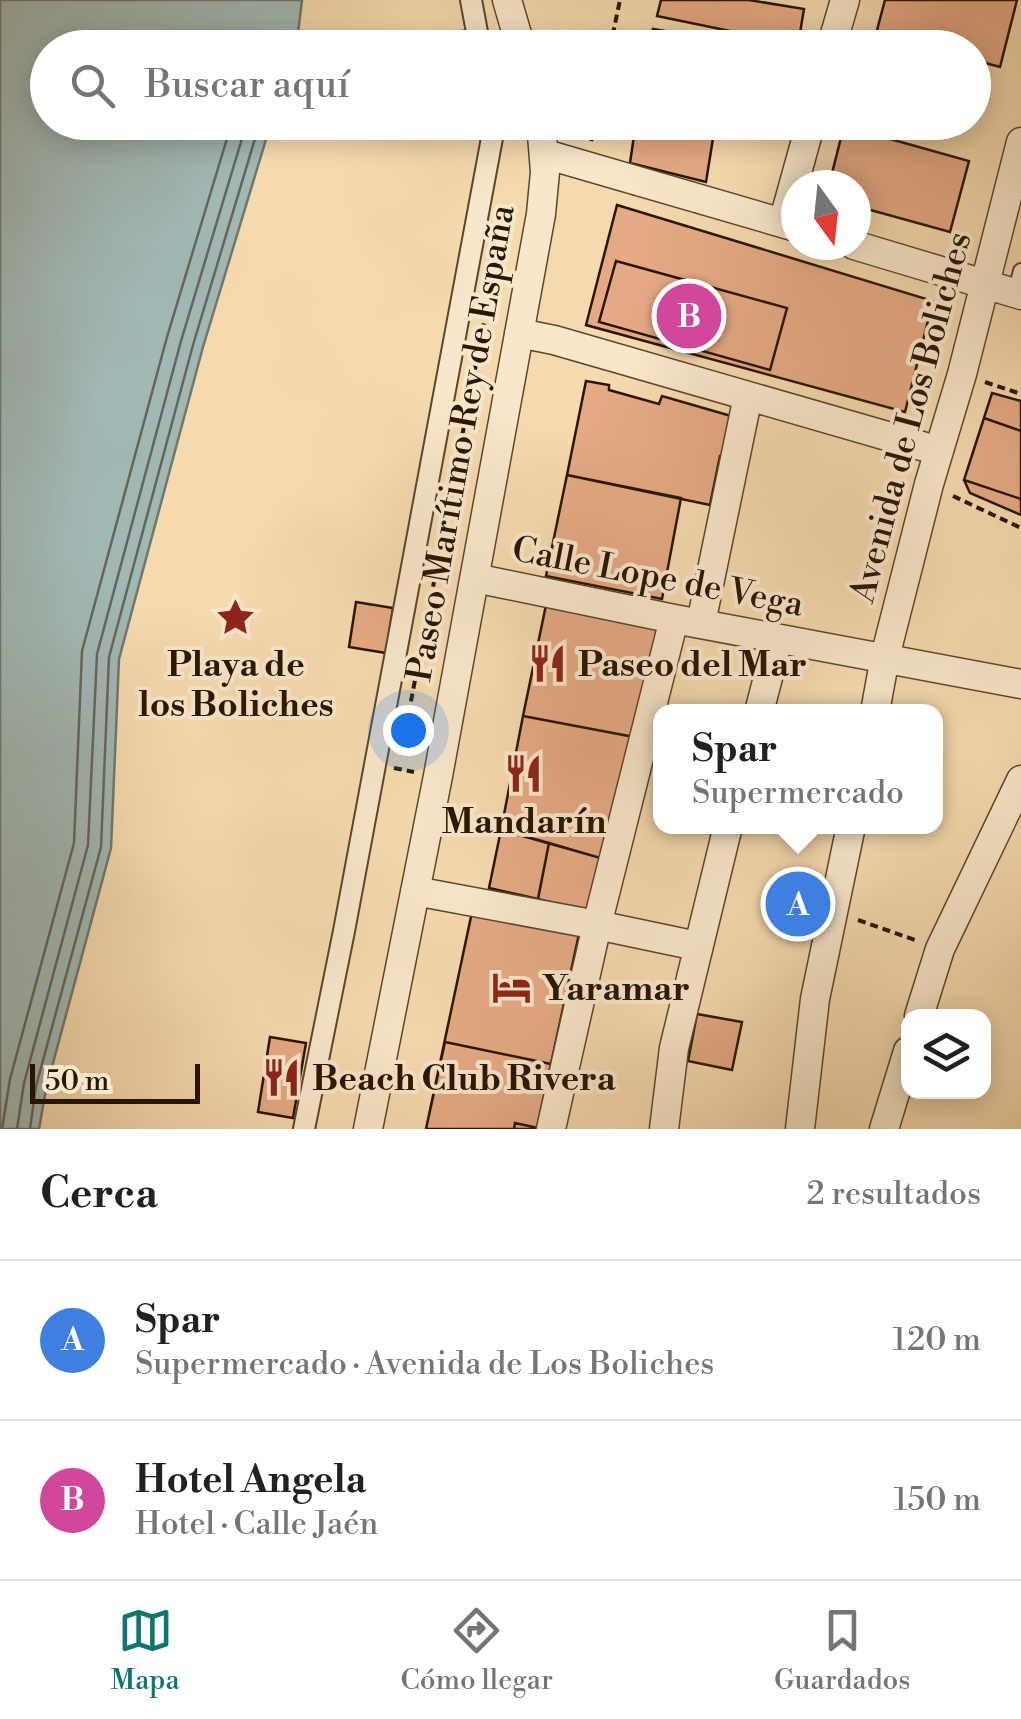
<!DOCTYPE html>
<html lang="es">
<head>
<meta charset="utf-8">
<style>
	body { margin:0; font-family:"Libre Bodoni",serif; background:#f2f2f2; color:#202124 }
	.controls { position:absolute; right:30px; bottom:30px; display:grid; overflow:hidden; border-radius:20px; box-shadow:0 5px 25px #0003 }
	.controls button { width:90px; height:90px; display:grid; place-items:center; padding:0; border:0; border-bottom:2px solid #e0e0e0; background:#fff; color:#202124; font:50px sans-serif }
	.compass { position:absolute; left:781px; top:170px; width:90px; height:90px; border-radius:50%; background:#fff; box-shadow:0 5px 25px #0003; rotate:165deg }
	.scale { position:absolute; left:30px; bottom:25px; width:170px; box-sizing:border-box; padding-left:10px; border:5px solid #291500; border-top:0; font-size:28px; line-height:35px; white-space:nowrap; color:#291500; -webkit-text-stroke:8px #f9e7cb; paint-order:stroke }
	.you { position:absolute; left:408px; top:730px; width:35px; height:35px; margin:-25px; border:8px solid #fff; border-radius:50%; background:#1a73e8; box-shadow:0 0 0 15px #1a73e833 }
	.badge { display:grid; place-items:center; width:65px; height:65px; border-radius:50%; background:#0f766e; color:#fff; font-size:32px; font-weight:700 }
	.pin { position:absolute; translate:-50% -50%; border:5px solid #fff; box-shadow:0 2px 10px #0006 }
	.popup { position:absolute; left:653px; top:704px; width:290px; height:130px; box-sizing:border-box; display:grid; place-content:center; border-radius:20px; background:#fff; filter:drop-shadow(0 2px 8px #0005); font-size:32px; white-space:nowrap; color:#757577 }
	.popup b { font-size:38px; color:#202124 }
	.popup::after { content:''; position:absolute; left:50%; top:100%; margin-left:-20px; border:20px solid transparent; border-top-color:#fff }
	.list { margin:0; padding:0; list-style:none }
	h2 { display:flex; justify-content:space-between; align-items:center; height:130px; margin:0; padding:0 40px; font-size:42px }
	h2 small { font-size:32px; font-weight:400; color:#757577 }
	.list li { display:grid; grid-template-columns:65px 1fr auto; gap:30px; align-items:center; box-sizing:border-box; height:160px; padding:0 40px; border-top:2px solid #e0e0e0 }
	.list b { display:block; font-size:38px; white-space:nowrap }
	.list p { margin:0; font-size:32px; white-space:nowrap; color:#757577 }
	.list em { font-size:32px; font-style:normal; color:#757577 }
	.icon { flex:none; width:55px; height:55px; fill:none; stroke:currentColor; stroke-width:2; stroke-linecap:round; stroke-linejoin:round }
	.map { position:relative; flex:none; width:1021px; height:1129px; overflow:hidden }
	.search { position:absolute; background:#fff; box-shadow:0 5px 25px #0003; left:30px; right:30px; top:30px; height:110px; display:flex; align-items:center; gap:25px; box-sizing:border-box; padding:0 35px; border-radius:55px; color:#757577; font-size:38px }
	.sheet { height:450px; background:#fff }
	nav { display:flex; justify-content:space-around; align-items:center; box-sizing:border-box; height:140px; border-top:2px solid #e0e0e0; background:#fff; font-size:28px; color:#757577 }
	nav a { display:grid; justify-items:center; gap:5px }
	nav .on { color:#0f766e }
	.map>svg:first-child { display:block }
	.water { fill:#a1b8b5; stroke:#71776d; stroke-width:2.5 }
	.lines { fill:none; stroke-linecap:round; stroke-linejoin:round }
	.shore { stroke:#65665a; stroke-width:2.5 }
	.building { fill:#e5aa85; stroke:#291500; stroke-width:2.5 }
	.service-casing { stroke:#5c462c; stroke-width:18 }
	.pedestrian-casing { stroke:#5c462c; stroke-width:24 }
	.minor-casing { stroke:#5c462c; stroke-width:31 }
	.path { stroke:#291500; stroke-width:4; stroke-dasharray:8 5; stroke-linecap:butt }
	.service { stroke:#f9e7cb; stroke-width:14 }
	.pedestrian { stroke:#f9e7cb; stroke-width:20 }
	.minor { stroke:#f9e7cb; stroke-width:28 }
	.labels { text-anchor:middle; stroke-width:8; stroke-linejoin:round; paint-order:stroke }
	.street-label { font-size:35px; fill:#291500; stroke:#f9e7cb }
	.poi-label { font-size:35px; font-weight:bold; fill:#291500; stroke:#f9e7cb; text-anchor:start }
</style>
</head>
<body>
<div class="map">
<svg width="1021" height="1129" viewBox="0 0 1021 1129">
	<rect width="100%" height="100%" fill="#f6daaf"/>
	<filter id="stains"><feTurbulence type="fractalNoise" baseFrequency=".002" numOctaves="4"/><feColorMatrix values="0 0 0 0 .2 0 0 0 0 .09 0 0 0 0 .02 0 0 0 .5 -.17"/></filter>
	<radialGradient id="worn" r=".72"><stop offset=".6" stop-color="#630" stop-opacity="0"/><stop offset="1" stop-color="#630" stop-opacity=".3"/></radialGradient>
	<path class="water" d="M0 0H302L298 33 293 47 48 48V122L271 123 203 347 119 659 111 848 46 1089 39 1129H0Z"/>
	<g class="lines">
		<path class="shore" d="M2 1129 10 1079 74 843 82 651 167 337 232 122
			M17 1129 24 1083 88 845 97 654 181 341 247 122
			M30 1129 36 1086 101 847 109 657 193 345 260 122"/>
	</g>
	<path class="building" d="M661 0H749L804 9 798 45 657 16Z
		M885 0H1017L1000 67 974 60V48H926L876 34Z
		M653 29 723 41 722 48H650Z
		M471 30 473 48H424L423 35Z
		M636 122H690L715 126 706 182 630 163Z
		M844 126 969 161 950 232 856 206V185H829Z
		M617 205 933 301 905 412 586 325Z
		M616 261 787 308 770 370 599 322Z
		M586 381 609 385V390L659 404 662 396 731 416 725 456H720L710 505 567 475Z
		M992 393 1021 401V515L970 493 964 480Z
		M984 418 1021 431V499L964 480Z
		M567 475 681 498 662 599 546 576Z
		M356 602 393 608 386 653 349 647Z
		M546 605 659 627 634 737 523 716Z
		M523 716 634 737 604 859 501 830Z
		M501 830 549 843 538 899 489 888Z
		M549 843 604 859 591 914 538 899Z
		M472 912 579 934 537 1129H426Z
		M697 1014 742 1022 732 1070 688 1061Z
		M270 1037 306 1043 293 1118 258 1112Z
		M445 1042 551 1064 538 1128 515 1123 514 1129H426Z"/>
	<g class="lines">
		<defs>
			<path id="service" d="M925 122 952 128
				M1015 293 1021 271"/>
			<path id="pedestrian" d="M471 0 480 48
				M304 1129 344 931 495 122"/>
			<path id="minor" d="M507 0 521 48
				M831 48 845 0
				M545 154 796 227
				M783 223 811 122
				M854 245 1021 295
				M519 333 554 340 939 451
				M475 578 674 619 1021 684
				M701 623 748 396
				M759 712 778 639
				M875 712 885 657 929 484 962 374 1021 142
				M415 891 597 925 697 946
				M919 1016 940 949 1021 780
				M368 1129 438 776 541 214 545 172 541 122
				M551 1129 597 925 674 619
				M664 1129 674 1048 728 826
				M800 1129 815 999 851 826
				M884 1129 908 1051"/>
		</defs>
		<use href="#service" class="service-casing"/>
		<use href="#pedestrian" class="pedestrian-casing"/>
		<use href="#minor" class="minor-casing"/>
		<path class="path" d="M610 48 620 0
			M567 127 593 132
			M591 141 595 122
			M985 382 1021 394
			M953 496 1021 528
			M406 727 502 229
			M394 768 414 772
			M858 920 915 940"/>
		<use href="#service" class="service"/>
		<use href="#pedestrian" class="pedestrian"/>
		<use href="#minor" class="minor"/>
	</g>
	<defs>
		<symbol id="sight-bare" viewBox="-9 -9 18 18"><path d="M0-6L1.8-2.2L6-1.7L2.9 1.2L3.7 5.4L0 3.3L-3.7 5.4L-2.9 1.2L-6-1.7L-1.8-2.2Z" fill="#8f2418" stroke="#f9e7cb" stroke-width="2.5" paint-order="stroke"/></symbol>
		<symbol id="restaurant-bare" viewBox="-9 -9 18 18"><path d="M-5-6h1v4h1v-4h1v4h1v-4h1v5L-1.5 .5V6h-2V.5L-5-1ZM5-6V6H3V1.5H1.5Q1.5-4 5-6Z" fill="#8f2418" stroke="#f9e7cb" stroke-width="2.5" paint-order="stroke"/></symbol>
		<symbol id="hotel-bare" viewBox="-9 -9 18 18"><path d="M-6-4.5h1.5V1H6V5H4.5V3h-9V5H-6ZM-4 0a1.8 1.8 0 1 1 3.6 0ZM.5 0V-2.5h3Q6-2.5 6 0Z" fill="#8f2418" stroke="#f9e7cb" stroke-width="2.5" paint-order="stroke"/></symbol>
	</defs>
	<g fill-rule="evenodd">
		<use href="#sight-bare" x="208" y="590" width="55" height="55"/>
		<use href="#restaurant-bare" x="520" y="636" width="55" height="55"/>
		<use href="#restaurant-bare" x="496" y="746" width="55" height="55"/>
		<use href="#hotel-bare" x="484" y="960" width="55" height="55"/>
		<use href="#restaurant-bare" x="254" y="1050" width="55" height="55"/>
	</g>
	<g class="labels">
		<g class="street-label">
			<text transform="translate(910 417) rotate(-75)" y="12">Avenida de Los Boliches</text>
			<text transform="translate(460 443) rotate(-80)" y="12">Paseo Marítimo Rey de España</text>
			<text transform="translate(658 576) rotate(11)" y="12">Calle Lope de Vega</text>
		</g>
		<g class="poi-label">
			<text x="236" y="676" text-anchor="middle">Playa de<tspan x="236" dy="40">los Boliches</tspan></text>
			<text x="578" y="676">Paseo del Mar</text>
			<text x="524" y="833" text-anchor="middle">Mandarín</text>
			<text x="542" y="1000">Yaramar</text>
			<text x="312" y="1090">Beach Club Rivera</text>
		</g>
	</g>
	<rect width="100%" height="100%" filter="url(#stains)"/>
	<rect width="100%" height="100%" fill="url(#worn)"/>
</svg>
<div class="controls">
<button><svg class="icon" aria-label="layers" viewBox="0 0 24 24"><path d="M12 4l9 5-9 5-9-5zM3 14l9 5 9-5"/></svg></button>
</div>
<svg class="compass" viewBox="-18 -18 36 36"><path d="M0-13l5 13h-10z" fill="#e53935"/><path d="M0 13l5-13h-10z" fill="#757577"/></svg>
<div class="scale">50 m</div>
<div class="you"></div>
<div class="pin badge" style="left:798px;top:904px;background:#3f7fe0">A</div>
<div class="popup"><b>Spar</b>Supermercado</div>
<div class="pin badge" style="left:689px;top:316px;background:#d1479c">B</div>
<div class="search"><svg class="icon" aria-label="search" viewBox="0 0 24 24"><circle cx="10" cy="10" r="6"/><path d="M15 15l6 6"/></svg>Buscar aquí</div>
</div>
<section class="sheet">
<h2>Cerca<small>2 resultados</small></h2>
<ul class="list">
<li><span class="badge" style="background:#3f7fe0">A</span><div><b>Spar</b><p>Supermercado · Avenida de Los Boliches</p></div><em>120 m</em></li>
<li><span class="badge" style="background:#d1479c">B</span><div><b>Hotel Angela</b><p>Hotel · Calle Jaén</p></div><em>150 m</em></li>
</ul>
</section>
<nav>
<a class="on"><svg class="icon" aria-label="map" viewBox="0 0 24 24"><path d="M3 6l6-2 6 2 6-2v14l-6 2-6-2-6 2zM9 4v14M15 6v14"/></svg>Mapa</a>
<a><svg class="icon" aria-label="directions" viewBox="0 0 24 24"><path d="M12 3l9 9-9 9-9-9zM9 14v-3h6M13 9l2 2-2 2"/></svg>Cómo llegar</a>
<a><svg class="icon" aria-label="saved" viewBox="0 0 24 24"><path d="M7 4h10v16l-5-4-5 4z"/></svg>Guardados</a>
</nav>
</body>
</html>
